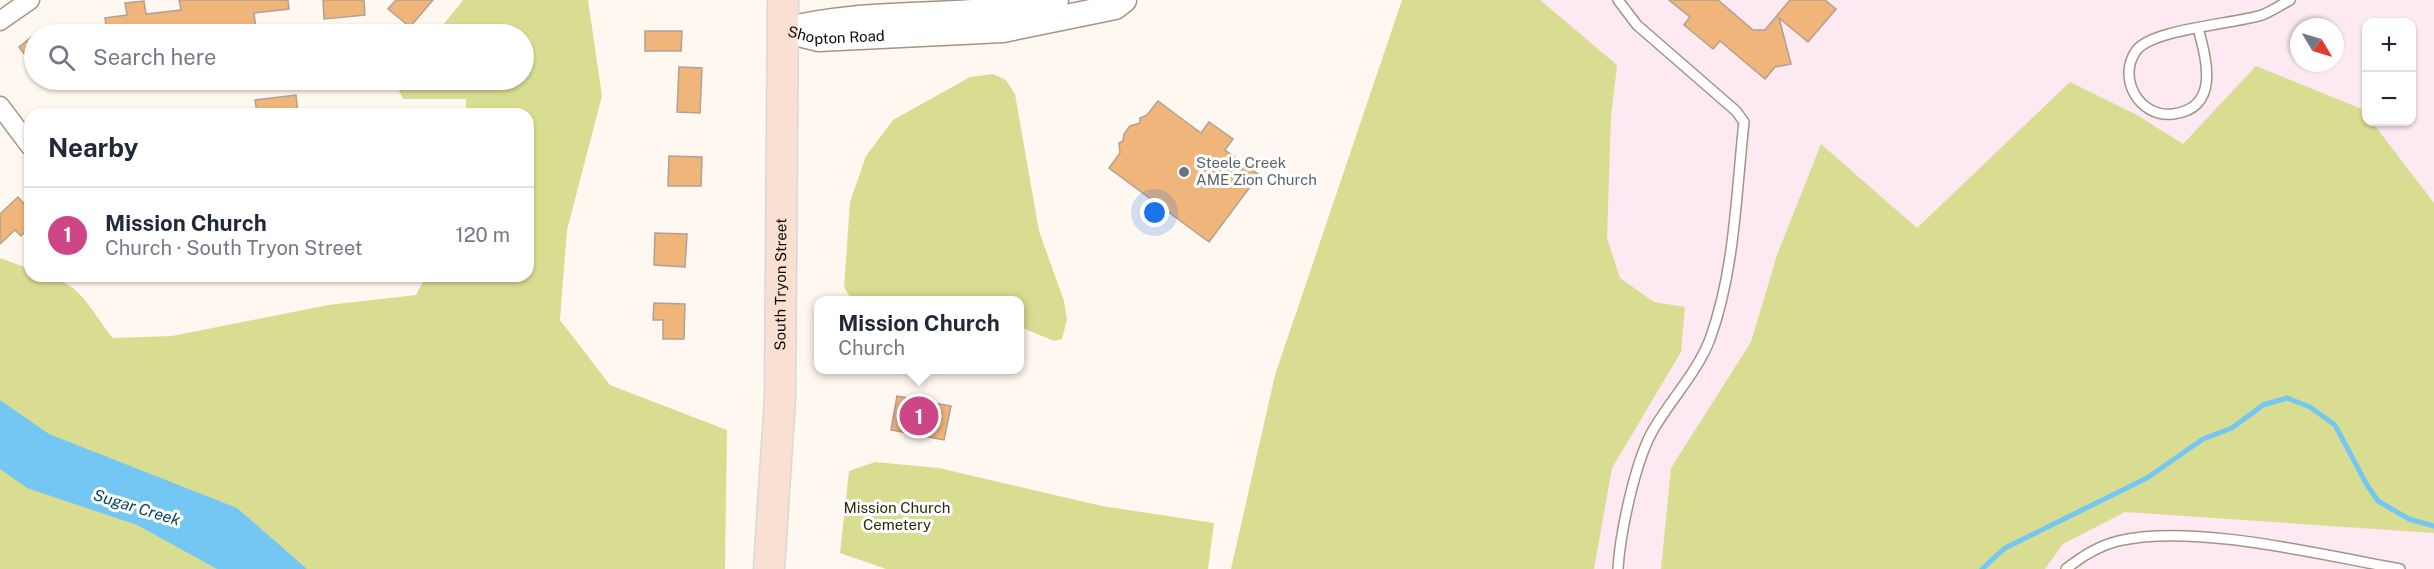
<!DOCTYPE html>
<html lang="en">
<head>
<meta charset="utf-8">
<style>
	body { margin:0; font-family:"Public Sans",sans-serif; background:#f2f2f3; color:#1f2937 }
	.controls { position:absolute; right:18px; top:18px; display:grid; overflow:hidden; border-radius:12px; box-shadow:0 2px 4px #0004 }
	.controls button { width:54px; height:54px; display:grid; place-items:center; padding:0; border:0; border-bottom:2px solid #e0e1e3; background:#fff; color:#1f2937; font:30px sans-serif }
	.compass { position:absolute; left:2290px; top:18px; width:54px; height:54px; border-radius:50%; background:#fff; box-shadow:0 2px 4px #0004; rotate:128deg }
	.you { position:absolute; left:1155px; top:213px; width:21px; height:21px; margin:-15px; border:4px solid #fff; border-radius:50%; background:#1a73e8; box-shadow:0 0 0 9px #1a73e833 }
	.badge { display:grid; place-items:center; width:39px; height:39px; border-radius:50%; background:#cd4685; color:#fff; font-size:20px; font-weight:700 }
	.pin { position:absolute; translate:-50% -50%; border:3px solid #fff; box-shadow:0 2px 6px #0006 }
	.popup { position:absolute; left:814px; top:296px; width:210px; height:78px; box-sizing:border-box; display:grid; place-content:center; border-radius:12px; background:#fff; filter:drop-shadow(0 2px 4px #0005); font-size:20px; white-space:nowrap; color:#747a83 }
	.popup b { font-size:22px; color:#1f2937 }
	.popup::after { content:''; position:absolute; left:50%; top:100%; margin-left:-12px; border:12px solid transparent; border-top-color:#fff }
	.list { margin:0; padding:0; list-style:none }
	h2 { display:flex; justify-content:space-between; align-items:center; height:78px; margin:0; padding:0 24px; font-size:26px }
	h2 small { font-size:20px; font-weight:400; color:#747a83 }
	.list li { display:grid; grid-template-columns:39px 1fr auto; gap:18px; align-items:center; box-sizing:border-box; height:96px; padding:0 24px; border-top:2px solid #e0e1e3 }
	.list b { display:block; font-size:22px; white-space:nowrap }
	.list p { margin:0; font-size:20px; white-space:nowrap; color:#747a83 }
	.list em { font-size:20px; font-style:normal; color:#747a83 }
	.icon { flex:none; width:33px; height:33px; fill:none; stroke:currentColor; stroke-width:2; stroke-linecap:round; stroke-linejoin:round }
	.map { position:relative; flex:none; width:2434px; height:569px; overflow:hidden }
	.search { position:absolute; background:#fff; box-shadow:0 2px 4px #0004; left:24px; top:24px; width:510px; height:66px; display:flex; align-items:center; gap:15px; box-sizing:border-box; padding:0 21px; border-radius:33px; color:#747a83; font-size:22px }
	.panel { position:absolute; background:#fff; box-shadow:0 2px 4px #0004; left:24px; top:108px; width:510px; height:174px; border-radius:18px }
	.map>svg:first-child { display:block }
	.education { fill:#fce9f2; fill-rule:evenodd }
	.green { fill:#d9dd91 }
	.water { fill:#75c7f3 }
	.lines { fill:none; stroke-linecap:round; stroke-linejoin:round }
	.stream { stroke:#75c7f3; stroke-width:5 }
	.building { fill:#f0b57a; stroke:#b2a191; stroke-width:1.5 }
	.service-casing { stroke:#a49483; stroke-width:12 }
	.minor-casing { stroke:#a49483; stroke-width:21 }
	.tertiary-casing { stroke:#a49483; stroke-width:27 }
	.primary-casing { stroke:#d9d8d7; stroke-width:33 }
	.service { stroke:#fff; stroke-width:9 }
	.minor { stroke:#fff; stroke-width:18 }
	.tertiary { stroke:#fff; stroke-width:24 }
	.primary { stroke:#fadfd3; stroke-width:30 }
	.worship-dot { fill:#6b7280; stroke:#fff; stroke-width:2 }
	.labels { text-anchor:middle; stroke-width:6; stroke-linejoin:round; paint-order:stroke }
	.street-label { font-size:15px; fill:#100b05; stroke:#fff }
	.worship-label { font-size:15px; fill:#5b616d; stroke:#fff; text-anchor:start }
	.park-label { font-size:15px; fill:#2b2c09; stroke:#fff }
	.water-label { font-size:16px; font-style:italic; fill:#004865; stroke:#fff }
</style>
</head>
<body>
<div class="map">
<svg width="2434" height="569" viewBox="0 0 2434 569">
	<rect width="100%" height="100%" fill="#fff8f1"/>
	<path class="education" d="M1429 0H2434V569H1278ZM2366 22H2412V122H2366ZM2299 27H2335V63H2299Z"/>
	<path class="green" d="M463 0H588L602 96 567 230 560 320 610 385 727 430 725 569H0V258L30 269V276C79 276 85 303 113 338L172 336 328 305 416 295 426 276H528V114H466V99H403L394 80H524V34H429L443 25Z
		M1402 0H1540L1617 65 1611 117 1607 238 1620 278 1654 302 1685 307 1681 352 1612 468 1594 569H1231L1275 375Z
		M2256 66 2362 109 2366 114V122H2372L2434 203V533L2125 512 2063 544 2045 569H1661L1671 468 1751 342 1777 255 1821 144 1917 228 2070 82 2137 115 2183 144Z
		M993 74 1006 80 1015 94 1039 231 1064 301 1067 320 1062 339 1054 341 1020 327V300H852L844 287 850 202 866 156 893 120 970 77Z
		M875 462 939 468 1102 506 1214 523 1208 569H886L840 553 849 471Z"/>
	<path class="water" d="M0 400 49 434 237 508 307 569H217L137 525 27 488 0 469Z"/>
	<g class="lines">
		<path class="stream" d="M1982 569 2005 548 2147 478 2203 439 2232 428 2263 405 2287 398 2310 407 2335 425 2367 485 2378 501 2409 519 2434 526"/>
	</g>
	<path class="building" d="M179 0H288L289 9 254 13 256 29 209 34H107L105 18 127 15 125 3 144 1 146 14 181 10Z
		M323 0H364L365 15 324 19Z
		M396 0H433L410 27 388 9Z
		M1669 0H1718L1753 30H1765L1790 0H1825L1836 9 1808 42 1779 18 1791 64 1775 67 1765 79 1720 41 1713 49 1684 25 1690 17Z
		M645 31H682L681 51H645Z
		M34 35V67L19 47Z
		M679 67 702 68 700 113 677 112Z
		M296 95 298 114H257L255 100Z
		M1158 101 1201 133 1209 122 1233 139 1225 150 1259 175 1209 242 1109 168 1120 153 1119 143 1123 141 1124 134 1130 126 1140 123V118L1147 115Z
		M669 156 702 157 701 186H668Z
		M18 197 30 210V227L21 236 15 230 0 244V214Z
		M655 233 687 234 685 267 654 265Z
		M654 303 685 304 684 339H663V320H653Z
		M897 396 951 406 944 440 891 430Z"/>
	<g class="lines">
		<defs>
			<path id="service" d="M1618 0 1637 25 1736 111 1744 122C1736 194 1735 270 1710 339 1697 373 1670 400 1652 432 1635 463 1620 533 1618 569
				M2198 28C2206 58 2221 108 2173 114 2139 118 2117 78 2136 51 2151 29 2234 24 2262 15 2272 11 2281 5 2290 0
				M2066 569C2082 556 2098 546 2118 541 2193 523 2322 555 2400 569"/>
			<path id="minor" d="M0 21 30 0
				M0 106 30 146"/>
			<g id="tertiary">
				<path id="s1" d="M783 30 818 39 1003 30 1115 7 1124 0"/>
				<path d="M785 30C873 7 968 22 1056 0"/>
			</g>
			<g id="primary">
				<path id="s2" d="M769 569 780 398 783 0"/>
			</g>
		</defs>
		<use href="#service" class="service-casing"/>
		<use href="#minor" class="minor-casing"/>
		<use href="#tertiary" class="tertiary-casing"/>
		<use href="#primary" class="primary-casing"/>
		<use href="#service" class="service"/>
		<use href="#minor" class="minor"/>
		<use href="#tertiary" class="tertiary"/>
		<use href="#primary" class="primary"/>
	</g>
	<circle class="worship-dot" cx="1184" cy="172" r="6"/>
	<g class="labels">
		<g class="street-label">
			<text dy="5" stroke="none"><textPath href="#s1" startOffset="54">Shopton Road</textPath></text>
			<text dy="5" stroke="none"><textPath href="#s2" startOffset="285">South Tryon Street</textPath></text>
		</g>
		<g class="worship-label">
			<text x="1196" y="168">Steele Creek<tspan x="1196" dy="17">AME Zion Church</tspan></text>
		</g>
		<g class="park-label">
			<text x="897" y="513">Mission Church<tspan x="897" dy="17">Cemetery</tspan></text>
		</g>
		<g class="water-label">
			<text transform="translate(137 507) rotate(17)" y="6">Sugar Creek</text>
		</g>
	</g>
</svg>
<div class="controls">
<button>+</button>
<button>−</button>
</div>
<svg class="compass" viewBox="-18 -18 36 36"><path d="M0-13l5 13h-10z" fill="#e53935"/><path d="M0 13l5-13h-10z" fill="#747a83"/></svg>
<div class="you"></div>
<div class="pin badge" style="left:919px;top:416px">1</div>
<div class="popup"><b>Mission Church</b>Church</div>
<div class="search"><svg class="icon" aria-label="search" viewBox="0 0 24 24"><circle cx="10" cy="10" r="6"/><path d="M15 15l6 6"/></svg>Search here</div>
<section class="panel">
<h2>Nearby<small></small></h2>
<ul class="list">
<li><span class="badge">1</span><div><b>Mission Church</b><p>Church · South Tryon Street</p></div><em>120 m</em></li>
</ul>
</section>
</div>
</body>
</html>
